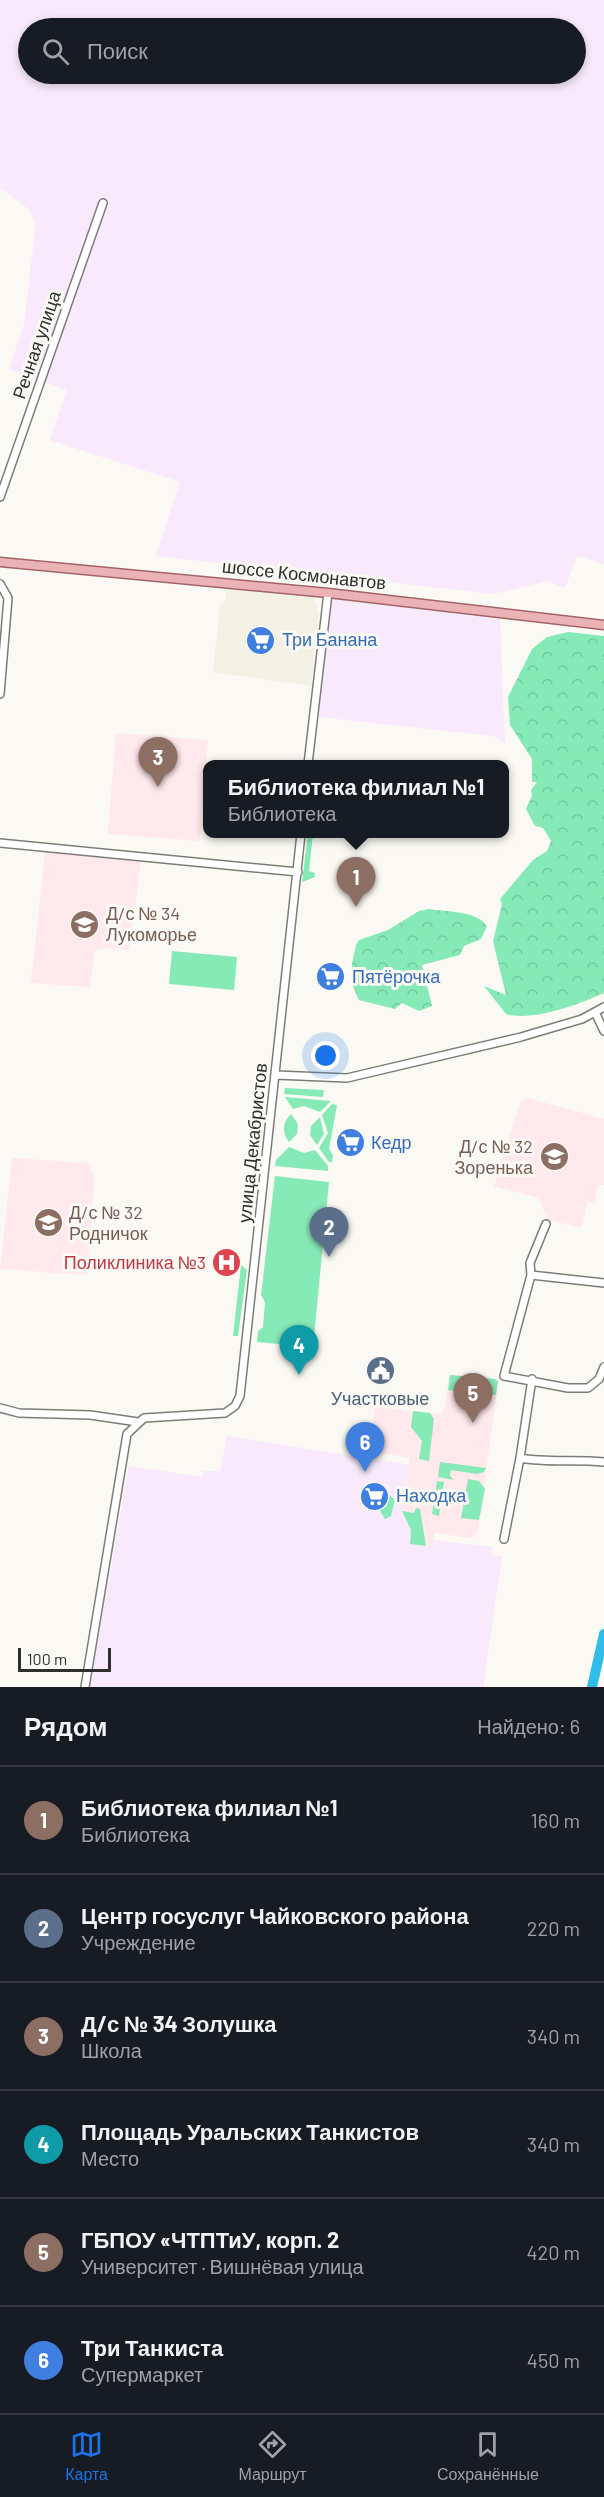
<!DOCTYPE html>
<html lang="ru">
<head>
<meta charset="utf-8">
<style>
	body { margin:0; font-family:Barlow,sans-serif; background:#20242c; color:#f1f3f6 }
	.scale { position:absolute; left:18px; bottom:15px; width:93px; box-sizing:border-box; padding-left:6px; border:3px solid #2f2f2c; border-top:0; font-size:16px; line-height:21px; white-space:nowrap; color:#2f2f2c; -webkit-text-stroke:4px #faf9f3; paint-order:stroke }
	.you { position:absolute; left:326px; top:1056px; width:21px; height:21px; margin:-15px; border:4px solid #fff; border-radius:50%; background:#1a73e8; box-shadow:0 0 0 9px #1a73e833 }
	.badge { display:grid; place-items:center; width:39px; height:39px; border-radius:50%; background:#1a73e8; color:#fff; font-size:20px; font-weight:700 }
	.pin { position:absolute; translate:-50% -50px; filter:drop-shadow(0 2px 3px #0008) }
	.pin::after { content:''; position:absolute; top:32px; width:21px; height:18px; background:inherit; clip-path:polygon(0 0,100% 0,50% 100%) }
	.popup { position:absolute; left:203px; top:760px; width:306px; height:78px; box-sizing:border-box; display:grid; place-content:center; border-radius:12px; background:#171b24; filter:drop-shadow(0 2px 4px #0005); font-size:20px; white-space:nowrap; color:#9ea1a6 }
	.popup b { font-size:22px; color:#f1f3f6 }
	.popup::after { content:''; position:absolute; left:50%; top:100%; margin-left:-12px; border:12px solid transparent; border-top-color:#171b24 }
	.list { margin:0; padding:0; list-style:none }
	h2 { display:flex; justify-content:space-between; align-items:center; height:78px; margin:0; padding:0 24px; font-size:26px }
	h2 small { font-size:20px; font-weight:400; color:#9ea1a6 }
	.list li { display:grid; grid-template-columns:39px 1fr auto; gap:18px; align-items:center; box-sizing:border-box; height:108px; padding:0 24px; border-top:2px solid #363941 }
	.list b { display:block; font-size:22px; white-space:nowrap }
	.list p { margin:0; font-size:20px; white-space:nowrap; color:#9ea1a6 }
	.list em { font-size:20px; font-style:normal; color:#9ea1a6 }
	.icon { flex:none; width:33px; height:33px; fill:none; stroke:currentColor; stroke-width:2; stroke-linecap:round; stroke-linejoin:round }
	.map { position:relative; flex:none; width:604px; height:1687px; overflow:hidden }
	.search { position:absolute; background:#171b24; box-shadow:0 3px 9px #0003; left:18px; right:18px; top:18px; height:66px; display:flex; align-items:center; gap:15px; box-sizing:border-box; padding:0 21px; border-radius:33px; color:#9ea1a6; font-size:22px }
	.sheet { height:726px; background:#171b24 }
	nav { display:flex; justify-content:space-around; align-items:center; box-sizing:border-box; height:84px; border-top:2px solid #363941; background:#171b24; font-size:16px; color:#9ea1a6 }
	nav a { display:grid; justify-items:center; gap:3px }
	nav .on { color:#1a73e8 }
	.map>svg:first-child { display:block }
	.built { fill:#f3f1e3 }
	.industrial { fill:#f8e9fd; fill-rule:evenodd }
	.education { fill:#ffe9ec }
	.green { fill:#86eab7 }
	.forest { fill:url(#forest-crowns) }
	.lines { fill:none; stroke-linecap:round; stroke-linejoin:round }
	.river { stroke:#30bee8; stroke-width:10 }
	.minor-casing { stroke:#7d7d77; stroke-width:10 }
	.major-casing { stroke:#a26466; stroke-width:11 }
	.minor { stroke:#fff; stroke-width:7 }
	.major { stroke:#ecb3b6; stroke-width:8 }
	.labels { text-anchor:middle; stroke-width:6; stroke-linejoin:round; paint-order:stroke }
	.street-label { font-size:18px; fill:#2f2f2c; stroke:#faf9f3 }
	.shop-label { font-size:18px; fill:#366cbe; stroke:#faf9f3; text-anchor:start }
	.education-label { font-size:18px; fill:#785e54; stroke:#faf9f3; text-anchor:start }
	.health-label { font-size:18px; fill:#be3a42; stroke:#faf9f3; text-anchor:end }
	.service-label { font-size:18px; fill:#4e5e75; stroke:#faf9f3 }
</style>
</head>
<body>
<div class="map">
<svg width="604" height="1687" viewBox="0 0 604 1687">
	<defs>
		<pattern id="forest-crowns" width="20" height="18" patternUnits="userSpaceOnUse" patternTransform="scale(1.5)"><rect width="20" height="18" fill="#86eab7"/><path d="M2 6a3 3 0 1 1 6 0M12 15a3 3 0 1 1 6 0" fill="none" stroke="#74c99e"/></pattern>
	</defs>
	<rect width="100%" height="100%" fill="#faf9f3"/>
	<path class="built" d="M227 585 312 593 319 614 311 686 213 672 220 606 225 602Z"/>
	<path class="industrial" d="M0 0H604V564L577 556 565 588 547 581 493 594 156 556 180 482 50 440 67 390 9 369 24 324 36 222 27 208 0 188ZM28 28H576V74H28Z
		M332 598 500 619 505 744 494 736 317 717Z
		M227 1436 409 1465 402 1511 411 1530 410 1544 431 1546 432 1540 492 1547V1555L502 1556 483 1687H90L129 1466 203 1477V1471H220Z"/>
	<path class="education" d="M116 733 208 740 200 841 108 834Z
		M45 852 141 861 129 950 104 948 94 951 90 987 31 983Z
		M528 1098 604 1119V1185H598L595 1203 587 1201 582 1228 549 1220 538 1198 494 1186 520 1103Z
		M12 1158 89 1163 94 1179 87 1275 0 1269Z
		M450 1375 495 1379 498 1381 478 1532 471 1538 434 1533 432 1546 410 1544 411 1530 402 1511 410 1458 372 1451 369 1449 375 1407 440 1414 445 1407Z"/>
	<path class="green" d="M308 834H313L309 871 315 873V877L302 882Z
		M172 951 237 957 234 990 169 984Z
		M285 1088 324 1090 323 1097 284 1094Z
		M285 1097 331 1101 320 1112 304 1106 293 1109Z
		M332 1104 337 1105 329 1149 333 1155 332 1162H329L319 1148 328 1133 322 1115Z
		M291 1114 298 1124 297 1134 289 1142C281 1132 283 1122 291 1114Z
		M320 1117 324 1134 317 1145 310 1135 311 1126Z
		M289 1147 304 1153 315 1150 328 1166V1171L275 1166 276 1160Z
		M275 1176 329 1182 313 1347 257 1342 258 1331 263 1327 265 1302 261 1295Z
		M241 1265 247 1270 238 1336H233Z
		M450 1375 495 1379 498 1381 496 1395 448 1390Z
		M413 1411 430 1413 434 1419 429 1461 419 1459 422 1441 411 1427Z
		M440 1462 486 1468 484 1472 477 1474 451 1470 450 1476 454 1480 438 1477Z
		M468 1479 479 1481 485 1489 479 1520 461 1518Z
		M437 1481 444 1482 439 1516 432 1514Z
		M386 1492 395 1500 391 1516 385 1519 380 1511Z
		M416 1508 420 1509 426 1546 410 1544 411 1530 402 1511 414 1513Z"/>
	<path class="forest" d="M568 632 604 636V993C580 1004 532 1022 506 1014L484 986 506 995 493 941 502 904 500 899 533 860 547 851 551 841 543 828 535 826 526 809 532 796 531 790 537 782H532V759L510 725 508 697 532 649 547 637Z
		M429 909C445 912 476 910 487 926L481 939 464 946 460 955 422 965 432 1006 419 1011 402 1003 395 1009 359 1000 352 984V964L356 945 359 940 388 930 419 911Z"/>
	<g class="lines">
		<path class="river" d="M592 1687 604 1634"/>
		<defs>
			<path id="minor" d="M0 497 103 203
				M0 584 8 598 0 694
				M308 764 328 593
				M0 843 298 872
				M595 1012 604 1031
				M276 1075 347 1078 521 1037 582 1019 604 1007
				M546 1224 530 1263 531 1275 504 1376 568 1388H588L599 1379 604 1367
				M531 1275 604 1283
				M0 1408 19 1413 90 1415 138 1422
				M520 1458 532 1379
				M504 1539 520 1458C548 1463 576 1459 604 1462
				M85 1687 127 1434 144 1418 225 1413 235 1406 240 1396 301 834"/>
			<path id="major" d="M0 562 328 593 604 625"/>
		</defs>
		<use href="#minor" class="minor-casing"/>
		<use href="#major" class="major-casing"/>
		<use href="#minor" class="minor"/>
		<use href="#major" class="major"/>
	</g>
	<defs>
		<symbol id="supermarket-disc" viewBox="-11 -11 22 22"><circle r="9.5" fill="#3f7fe0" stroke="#faf9f3"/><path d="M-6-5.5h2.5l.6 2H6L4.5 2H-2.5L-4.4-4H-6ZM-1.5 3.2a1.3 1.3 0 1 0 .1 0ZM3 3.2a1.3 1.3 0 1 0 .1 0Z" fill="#fff"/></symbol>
		<symbol id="school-disc" viewBox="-11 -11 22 22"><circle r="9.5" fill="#8d6e63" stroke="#faf9f3"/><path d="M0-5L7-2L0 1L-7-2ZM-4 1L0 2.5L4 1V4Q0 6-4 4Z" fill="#fff"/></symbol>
		<symbol id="hospital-disc" viewBox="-11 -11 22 22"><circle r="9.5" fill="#e0444e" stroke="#faf9f3"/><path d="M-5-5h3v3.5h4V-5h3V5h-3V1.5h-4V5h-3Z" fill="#fff"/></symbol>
		<symbol id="civic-disc" viewBox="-11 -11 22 22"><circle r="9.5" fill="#5c6f8a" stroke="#faf9f3"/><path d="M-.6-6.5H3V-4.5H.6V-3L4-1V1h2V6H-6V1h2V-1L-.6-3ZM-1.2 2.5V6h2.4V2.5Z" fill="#fff"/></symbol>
	</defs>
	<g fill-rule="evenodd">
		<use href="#supermarket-disc" x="244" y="624" width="33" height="33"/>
		<use href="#school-disc" x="68" y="908" width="33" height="33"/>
		<use href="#supermarket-disc" x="314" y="960" width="33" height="33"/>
		<use href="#supermarket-disc" x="334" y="1126" width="33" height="33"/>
		<use href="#school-disc" x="538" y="1140" width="33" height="33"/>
		<use href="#school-disc" x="32" y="1206" width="33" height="33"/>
		<use href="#hospital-disc" x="210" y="1246" width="33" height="33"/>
		<use href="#civic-disc" x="364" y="1354" width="33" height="33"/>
		<use href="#supermarket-disc" x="358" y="1480" width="33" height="33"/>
	</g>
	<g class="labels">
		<g class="street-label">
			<text transform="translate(37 345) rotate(-71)" y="6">Речная улица</text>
			<text transform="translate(304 575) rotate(6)" y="6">шоссе Космонавтов</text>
			<text transform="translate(253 1143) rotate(-84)" y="6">улица Декабристов</text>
		</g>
		<g class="shop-label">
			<text x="282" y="646">Три Банана</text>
			<text x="352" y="983">Пятёрочка</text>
			<text x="371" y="1149">Кедр</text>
			<text x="396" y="1502">Находка</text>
		</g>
		<g class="education-label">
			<text x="106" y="920">Д/с № 34<tspan x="106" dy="21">Лукоморье</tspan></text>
			<text x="533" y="1153" text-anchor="end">Д/с № 32<tspan x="533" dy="21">Зоренька</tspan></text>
			<text x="69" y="1219">Д/с № 32<tspan x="69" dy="21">Родничок</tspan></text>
		</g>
		<g class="health-label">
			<text x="206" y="1269">Поликлиника №3</text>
		</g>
		<g class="service-label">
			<text x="380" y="1405">Участковые</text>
		</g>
	</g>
</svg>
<div class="scale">100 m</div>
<div class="you"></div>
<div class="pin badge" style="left:356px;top:907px;background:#8d6e63">1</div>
<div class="popup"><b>Библиотека филиал №1</b>Библиотека</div>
<div class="pin badge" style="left:329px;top:1257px;background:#5c6f8a">2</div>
<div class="pin badge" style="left:158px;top:787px;background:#8d6e63">3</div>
<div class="pin badge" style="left:299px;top:1375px;background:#0f9aa8">4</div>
<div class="pin badge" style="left:473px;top:1423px;background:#8d6e63">5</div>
<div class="pin badge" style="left:365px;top:1472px;background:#3f7fe0">6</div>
<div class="search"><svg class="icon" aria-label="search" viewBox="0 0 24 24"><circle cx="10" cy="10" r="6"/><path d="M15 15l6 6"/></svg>Поиск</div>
</div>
<section class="sheet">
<h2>Рядом<small>Найдено: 6</small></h2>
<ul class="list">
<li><span class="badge" style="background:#8d6e63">1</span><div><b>Библиотека филиал №1</b><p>Библиотека</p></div><em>160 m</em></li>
<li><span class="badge" style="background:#5c6f8a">2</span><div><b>Центр госуслуг Чайковского района</b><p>Учреждение</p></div><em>220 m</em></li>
<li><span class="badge" style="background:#8d6e63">3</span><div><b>Д/с № 34 Золушка</b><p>Школа</p></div><em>340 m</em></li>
<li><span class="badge" style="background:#0f9aa8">4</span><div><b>Площадь Уральских Танкистов</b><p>Место</p></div><em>340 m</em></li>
<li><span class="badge" style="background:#8d6e63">5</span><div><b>ГБПОУ «ЧТПТиУ, корп. 2</b><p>Университет · Вишнёвая улица</p></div><em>420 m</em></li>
<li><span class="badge" style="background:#3f7fe0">6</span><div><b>Три Танкиста</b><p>Супермаркет</p></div><em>450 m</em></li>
</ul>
</section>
<nav>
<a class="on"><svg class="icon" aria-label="map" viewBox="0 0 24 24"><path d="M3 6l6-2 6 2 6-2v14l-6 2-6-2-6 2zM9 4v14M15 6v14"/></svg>Карта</a>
<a><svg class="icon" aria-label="directions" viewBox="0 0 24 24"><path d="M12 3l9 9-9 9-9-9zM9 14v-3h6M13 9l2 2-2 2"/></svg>Маршрут</a>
<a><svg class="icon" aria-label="saved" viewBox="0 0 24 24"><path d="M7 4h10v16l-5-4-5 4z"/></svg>Сохранённые</a>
</nav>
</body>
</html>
